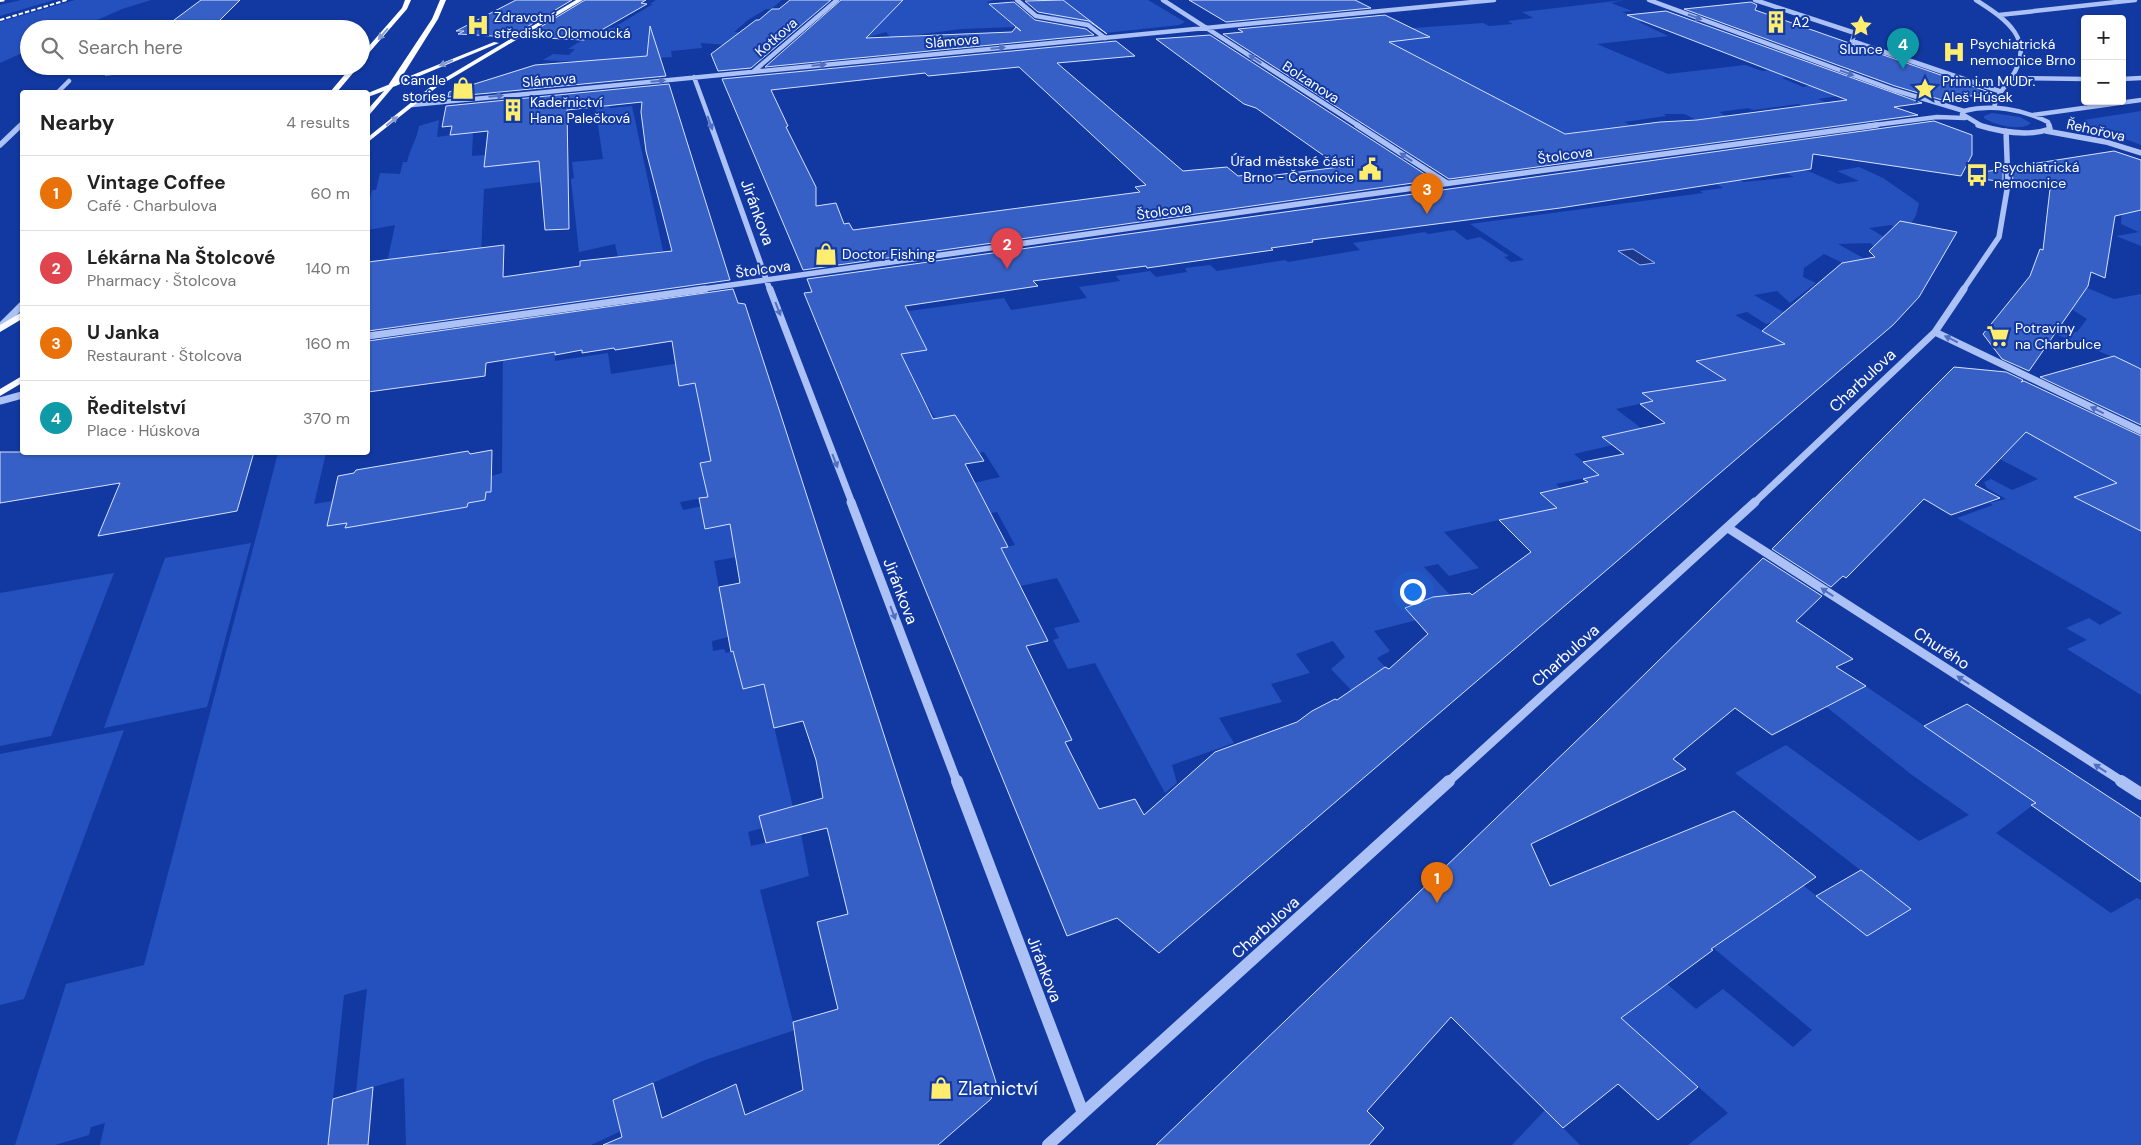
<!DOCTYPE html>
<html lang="en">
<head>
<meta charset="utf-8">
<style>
	body { margin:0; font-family:"DM Sans",sans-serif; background:#f6f6f6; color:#222 }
	.controls { position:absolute; right:15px; top:15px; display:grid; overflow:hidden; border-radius:5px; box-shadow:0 1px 4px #0004 }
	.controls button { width:45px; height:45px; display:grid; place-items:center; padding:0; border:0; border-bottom:1px solid #e0e0e0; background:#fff; color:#222; font:25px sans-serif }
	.you { position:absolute; left:1412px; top:591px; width:18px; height:18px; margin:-12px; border:4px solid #fff; border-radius:50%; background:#1a73e8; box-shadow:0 0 0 8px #1a73e833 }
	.badge { display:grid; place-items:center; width:32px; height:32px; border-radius:50%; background:#d93025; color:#fff; font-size:16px; font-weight:700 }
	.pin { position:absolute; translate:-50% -41px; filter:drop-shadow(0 1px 2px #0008) }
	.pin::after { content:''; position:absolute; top:26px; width:18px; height:15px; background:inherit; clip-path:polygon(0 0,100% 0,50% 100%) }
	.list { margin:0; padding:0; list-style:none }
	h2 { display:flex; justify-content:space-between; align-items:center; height:65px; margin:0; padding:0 20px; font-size:21px }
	h2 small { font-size:16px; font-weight:400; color:#767676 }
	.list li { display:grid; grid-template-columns:32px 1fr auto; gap:15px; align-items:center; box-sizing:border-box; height:75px; padding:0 20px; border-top:1px solid #e0e0e0 }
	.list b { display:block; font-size:19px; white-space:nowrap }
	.list p { margin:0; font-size:16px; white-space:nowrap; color:#767676 }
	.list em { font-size:16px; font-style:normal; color:#767676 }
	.icon { flex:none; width:28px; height:28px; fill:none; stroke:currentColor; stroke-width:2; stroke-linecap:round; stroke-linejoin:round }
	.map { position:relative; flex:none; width:2141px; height:1145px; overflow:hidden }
	.search { position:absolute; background:#fff; box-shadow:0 1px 4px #0004; left:20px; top:20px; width:350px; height:55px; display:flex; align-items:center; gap:12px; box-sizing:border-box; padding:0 18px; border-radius:28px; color:#767676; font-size:19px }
	.panel { position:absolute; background:#fff; box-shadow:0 1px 4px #0004; left:20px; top:90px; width:350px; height:365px; border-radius:5px }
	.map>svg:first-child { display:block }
	.green { fill:#2551bf }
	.water { fill:#1c398a; stroke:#9eb9f8 }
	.building { fill:#3760c6; stroke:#d5e1fe; fill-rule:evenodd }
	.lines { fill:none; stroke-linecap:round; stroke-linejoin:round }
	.minor-far4 { stroke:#acc1f5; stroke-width:4.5 }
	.minor-far3 { stroke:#acc1f5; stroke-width:5.5 }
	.minor-far2 { stroke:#acc1f5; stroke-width:7 }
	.minor-far1 { stroke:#acc1f5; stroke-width:9 }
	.minor { stroke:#acc1f5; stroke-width:12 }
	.major { fill:#fafbff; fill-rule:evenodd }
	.highway { fill:#fff; fill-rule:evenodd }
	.rail { stroke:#fff; stroke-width:2; stroke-dasharray:4.5 2; stroke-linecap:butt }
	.oneway { fill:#506fc3 }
	.oneway2 { fill:#889cd0 }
	.oneway3 { fill:#869ad0 }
	.labels { text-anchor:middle; stroke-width:4; stroke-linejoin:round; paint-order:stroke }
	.far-poi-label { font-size:14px; fill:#fff; stroke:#1239a1; text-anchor:start }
	.far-street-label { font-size:14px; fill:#fff; stroke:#1239a1 }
	.street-label { font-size:16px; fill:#fff; stroke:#1239a1 }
	.near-poi-label { font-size:19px; fill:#fff; stroke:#1239a1; text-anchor:start }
</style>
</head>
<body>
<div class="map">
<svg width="2141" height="1145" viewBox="0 0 2141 1145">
	<rect width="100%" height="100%" fill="#1239a1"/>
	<path class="green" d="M21 0H54L0 16V5Z
		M75 0H151L122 9 77 29H29V50L0 63V22Z
		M656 0H782L771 9H766L748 20 734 32 748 33 728 45 701 43 702 48 671 51 672 57C629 60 586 63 543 60L553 54 569 55 575 49H568L590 35H597L609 28H613L653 4H650Z
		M903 0H994L987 2 1015 27 962 29 891 38 886 32 866 38 855 31Z
		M1063 0H1148L1185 22 1179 25 1105 33 1093 25 1057 19 1050 15 1079 12Z
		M1624 0 1611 3 1632 11 1622 12 1645 21 1639 22 1668 36 1597 44 1668 74 1745 65 1762 71 1771 70 1788 77 1782 78 1803 87 1813 85 1845 95 1818 99 1827 103 1803 106 1798 104 1753 110 1748 108 1719 112 1726 116 1697 120 1684 114H1664L1666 116 1624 122 1630 125 1545 136 1400 101 1484 91 1411 53 1340 60 1400 29 1483 23 1489 26 1513 24 1508 21 1533 18 1522 12Z
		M609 105 610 108 632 106 663 251 618 257 615 244 579 252 571 179 574 178 572 162 603 159 595 106Z
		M2141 111V145L2088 125 2084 120Z
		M1992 113 2020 117 2031 123C2022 132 1994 125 1984 118V116Z
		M439 120 437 137 473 132 472 156 486 155 485 167 539 161 541 182 484 189 481 254 446 259 449 250 438 251V253L418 256 384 277 395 225 368 230V208L372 190H376L380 173 400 174 403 162H407C410 149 417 139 419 126Z
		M1859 167 1883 178 1919 203 1916 215 1906 234 1891 225 1869 228 1899 246 1887 258 1870 243 1838 244 1865 259 1843 263 1824 254 1804 268 1803 277 1816 283 1790 303 1777 291 1754 295 1794 318 1766 324 1747 312 1735 315 1773 337 1796 346 1736 376 1708 358 1695 360 1733 385 1707 405 1680 387 1644 393 1653 401 1616 409 1641 428 1603 437 1613 445 1574 454 1599 475 1556 484 1560 488 1541 493 1562 512 1529 533 1513 517 1444 532 1479 568 1449 576 1438 564 1424 567 1451 596 1420 602 1406 607 1417 620 1374 631 1390 651 1377 658 1385 667 1351 690 1331 669 1345 657 1333 641 1296 654 1310 673 1271 684 1282 702 1219 718 1234 743 1172 765 1177 783 1165 793 1095 663 1068 669 1053 640 1059 638 1054 628 1080 622 1057 578 1012 588 998 549 1015 545 997 512 990 513 974 483 1000 477 984 452 953 457 959 422 955 415 936 419 924 400 901 354 927 349 925 346 911 348 902 312 1004 298 1011 310 1087 298 1079 287 1120 281 1116 276 1150 271 1156 277 1187 272 1185 268 1210 265 1217 271 1285 260 1288 262 1360 250 1353 243 1425 232 1428 234 1454 230 1467 240 1480 237 1509 256 1504 257 1511 262 1524 260 1470 224 1703 193 1700 191 1723 188 1714 183 1737 179 1744 182 1794 177 1785 173 1806 170 1838 184 1859 181 1837 171Z
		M2141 210V246L2116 236 2139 232 2121 224 2122 211Z
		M2080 285 2114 299 2141 294V368L2050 332H2077L2087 319 2067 306Z
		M553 330 555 361 608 353 611 374 680 363 679 386 695 383 712 461 700 463 708 497 680 502 683 510 708 505 730 524 737 557 714 561 721 599 749 632 712 641 713 651 724 649 726 653 747 648 743 689 764 684 793 807 766 827 748 832 751 846 801 834 809 876 760 890 795 1030 705 1060 614 1100 621 1131 591 1145H406L404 1078 356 1092 367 989 344 995 328 1145H100L105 1123 91 1127 89 1135 55 1145H15L66 984 144 965 278 453H326L314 504 332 501 328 525 347 522 346 526 467 502 484 492 491 476 502 473 503 337Z
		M2024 428 2141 455V695L2067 649 2087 640 2066 628 2089 618 2100 625 2122 613 1957 518 1993 505 1989 503 2006 499 1987 488 1984 482 1991 479 2012 490 2038 479 1998 458Z
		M251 543 207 707 104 728 165 558Z
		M114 573 51 736 0 746V593Z
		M1864 685 2037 802 1996 833 2111 913 2137 898 2141 900V1145H1688L1728 1113 1620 1018 1667 984 1696 1009 1723 989 1793 1047 1812 1030 1711 946 1781 868 1865 934 1908 907 1735 773 1786 745 1919 841 1969 815 1912 775 1824 705Z
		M124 730 24 999 0 1005V754Z
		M1545 1110 1580 1145H1512Z"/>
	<path class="water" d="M1632 249H1633L1655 263 1640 265 1618 251Z"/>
	<path class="building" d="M201 0H240L211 29H162Z
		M516 0H572L510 37 458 34 464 31H456Z
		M585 0H646L641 3 647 4 584 40 524 37Z
		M790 0H831L751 68 718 71 711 54 756 20H759L772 9H779Z
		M841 0H903L866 38 1012 32 1016 27 1021 31 989 4 1014 2 1035 20 1086 29 1094 35 765 67Z
		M1063 0 1107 34 1089 21 1038 12 1025 1Z
		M1189 0H1355L1371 8 1226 22Z
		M1751 2 1757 5 1755 10 1992 93 1942 100 1895 86 1684 9Z
		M1666 11 1922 103 1894 107 1918 115 1449 179 1223 34 1243 32 1238 29 1385 15 1430 37 1389 42 1565 134 1660 122 1697 120 1847 100 1627 15Z
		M650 26 666 76 448 97 449 92 535 65 647 56Z
		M1210 35 1434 180 803 270 722 79 1116 41 1135 56 1057 63 1183 171 1227 167 1238 176 1247 175 1251 178 1340 167 1256 108 1244 104 1156 39ZM1019 67 1146 185 1135 187 1140 192 853 230 849 223 844 224 836 203 816 206V187L786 127 788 126 771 90 925 73 928 76Z
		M115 66H173L168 71 105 75Z
		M669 84 730 280 368 331V262L504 245 503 277 580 266V261L672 251 646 151 641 112 642 102 567 110 569 229 545 230 539 161 484 167 488 131 450 135 452 126 442 127 446 106Z
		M1934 121 1972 135V155L1961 176 1813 154 1811 169 1560 208 1312 240 1313 242 1271 248 1273 250 1147 268 1146 266 1033 281 1038 286 905 306 927 350 901 354 933 419 955 415 984 461 965 464 1008 547 1001 548 1048 641 1026 646 1072 740 1065 742 1099 809 1135 799 1144 815 1215 752 1297 722 1312 711 1335 699 1337 700 1385 667 1389 669 1428 634 1405 608 1433 597 1470 593 1472 595 1531 552 1499 520 1557 508 1540 493 1588 482 1583 479 1599 475 1583 462 1624 454 1602 437 1665 423 1640 404 1653 401 1642 393 1726 380 1696 361 1785 344 1762 331 1842 263 1875 257 1869 251 1900 221 1957 232 1919 297 1893 325 1159 953 1117 918 1067 936 804 293 812 292 807 279Z
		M2114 151 2141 160V210L2115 216 2105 278 2091 272 2088 286 2029 371 2002 359 1983 334 2030 276 2040 249 2043 250 2050 189 2013 183 2012 167Z
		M2003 169V182L1983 179V172Z
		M733 289 738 303 745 304 996 1082 991 1099 938 1145H603L622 1137 613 1100 653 1083 662 1118 736 1084 745 1115 803 1090 793 1022 838 1009 817 922 848 914 827 828 766 843 759 816 823 798 816 760 803 721 774 728 764 684 743 689 733 651 731 652 719 587 740 583 730 524 705 529 699 498 708 497 700 463 711 461 695 383 679 386 672 341 615 350 614 348 582 353V350L555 355V352L486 363 485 376 368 392V341Z
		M2114 356 2141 369V425L2040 377Z
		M1954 367 2006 372 2023 380 2021 382 2024 381 2141 436V531L2074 497 2117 483 2026 432 1975 485 2000 498 1951 515 1924 499 1846 578 1843 576 1831 587 1772 549Z
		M492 450 491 492H486L485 500 468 503 467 507 345 528 347 523 327 526 338 476 354 473 356 470 468 451 470 454Z
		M0 452H254L237 511 98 536 120 483 0 503Z
		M1763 558 1822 596 1796 621 1853 659 1836 667 1866 686 1772 735 1735 708 1673 759 1686 769 1531 844 1550 886 1734 811 1816 877 1711 949 1713 950 1621 1018 1698 1087 1658 1120 1618 1084 1563 1128 1451 1017 1367 1111 1384 1128 1369 1145H1156L1596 722Z
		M1967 704 2141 818V882L2031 805 2036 803 1924 726Z
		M1861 870 1911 909 1867 936 1816 896Z
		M373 1087 368 1145H328L333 1099Z"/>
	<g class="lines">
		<path class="minor-far4" d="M1017 0 1036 16 1088 25 1105 38
			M1163 0 1359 126
			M1649 0 1894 90 1964 111
			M1755 0 1855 33 1852 41 1999 91
			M1976 0C2006 19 2037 40 2011 78 2004 89 1996 95 1994 108
			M1999 15 2135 0
			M754 71 837 0
			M694 77 712 126
			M2012 78 2085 79
			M2122 79 2141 78
			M58 92 69 81
			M412 105 1494 0
			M2033 115 2141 100
			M20 126 22 124
			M1867 126 1937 117 1965 118
			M1982 126 1962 114 1964 111C1991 104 2023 109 2048 122L2049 126"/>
		<path class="minor-far3" d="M711 125 770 290
			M1357 125 1447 183
			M1978 125C2001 132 2027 137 2050 129L2049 125
			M2046 131 2106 142 2141 153
			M0 145 21 125
			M696 290 1348 197 1877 125
			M1963 290 1999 237 2008 184 2006 131"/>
		<path class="minor-far2" d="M770 289 852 503
			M0 327 22 305
			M1935 332 2141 431
			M368 336 705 289
			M0 401 22 395
			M1754 503 1935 332 1964 289"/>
		<path class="minor-far1" d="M851 502 957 782
			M1728 528 2123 782
			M1448 782 1755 502"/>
		<path class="minor" d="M957 781 1083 1113
			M2121 781 2141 794
			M1048 1145 1449 781"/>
		<path class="major" d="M576 0H583L437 87 368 142V137L433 85Z
			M494 42 499 43 393 87 370 114 368 115V109L384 91 368 97V93Z
			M22 312V319L0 332V325Z
			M22 376V383L0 396V389Z"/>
		<path class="highway" d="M405 0H411L407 9 361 62V55L402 8Z
			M440 0H446L438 19 396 86H390L389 84 432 19Z
			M352 66H359L337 92H330Z"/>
		<path class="rail" d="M0 1 6 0
			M0 20 67 0"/>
	</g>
	<defs><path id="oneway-solid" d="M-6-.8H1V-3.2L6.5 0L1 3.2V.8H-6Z" transform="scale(1.25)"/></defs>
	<g class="oneway">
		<use href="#oneway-solid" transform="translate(1695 17) rotate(20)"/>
		<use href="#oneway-solid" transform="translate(998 48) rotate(-5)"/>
		<use href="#oneway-solid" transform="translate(1255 59) rotate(-147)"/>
		<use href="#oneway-solid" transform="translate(819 65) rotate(-5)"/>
		<use href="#oneway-solid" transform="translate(1847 73) rotate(20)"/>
		<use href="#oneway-solid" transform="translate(658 81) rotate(-5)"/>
		<use href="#oneway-solid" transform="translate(496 96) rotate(-5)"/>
		<use href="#oneway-solid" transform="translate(710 123) rotate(70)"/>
		<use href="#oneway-solid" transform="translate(1406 157) rotate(-147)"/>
		<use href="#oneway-solid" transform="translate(778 309) rotate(69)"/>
		<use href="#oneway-solid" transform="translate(1951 339) rotate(-154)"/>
		<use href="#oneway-solid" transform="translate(2097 410) rotate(-154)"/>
		<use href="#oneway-solid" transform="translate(835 461) rotate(69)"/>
		<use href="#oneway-solid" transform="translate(1827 592) rotate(-147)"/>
		<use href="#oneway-solid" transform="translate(893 613) rotate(69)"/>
		<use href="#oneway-solid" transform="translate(1963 680) rotate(-147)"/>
		<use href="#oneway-solid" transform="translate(2100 768) rotate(-147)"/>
	</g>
	<use class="oneway2" href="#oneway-solid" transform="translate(383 34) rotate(131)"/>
	<g class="oneway3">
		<use href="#oneway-solid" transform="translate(446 63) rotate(158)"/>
		<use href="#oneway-solid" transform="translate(392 121) rotate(-39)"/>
	</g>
	<defs>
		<symbol id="building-bare" viewBox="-9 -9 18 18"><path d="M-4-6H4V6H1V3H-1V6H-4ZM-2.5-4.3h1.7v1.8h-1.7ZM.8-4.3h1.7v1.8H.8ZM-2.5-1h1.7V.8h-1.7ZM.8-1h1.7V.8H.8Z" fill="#ffed70" stroke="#1239a1" stroke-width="2.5" paint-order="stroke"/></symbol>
		<symbol id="hospital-bare" viewBox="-9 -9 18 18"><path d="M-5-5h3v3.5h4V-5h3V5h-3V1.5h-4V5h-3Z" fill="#ffed70" stroke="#1239a1" stroke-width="2.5" paint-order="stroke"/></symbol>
		<symbol id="sight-bare" viewBox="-9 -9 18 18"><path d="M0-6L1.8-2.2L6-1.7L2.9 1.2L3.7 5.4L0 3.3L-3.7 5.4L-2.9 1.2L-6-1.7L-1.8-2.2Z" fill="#ffed70" stroke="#1239a1" stroke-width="2.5" paint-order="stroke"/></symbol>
		<symbol id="shop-bare" viewBox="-9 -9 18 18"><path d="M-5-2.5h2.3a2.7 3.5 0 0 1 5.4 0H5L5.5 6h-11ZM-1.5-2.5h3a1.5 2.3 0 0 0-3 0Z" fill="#ffed70" stroke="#1239a1" stroke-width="2.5" paint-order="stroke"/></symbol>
		<symbol id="civic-bare" viewBox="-9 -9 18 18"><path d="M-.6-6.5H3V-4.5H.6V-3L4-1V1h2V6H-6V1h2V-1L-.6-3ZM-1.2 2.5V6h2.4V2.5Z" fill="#ffed70" stroke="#1239a1" stroke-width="2.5" paint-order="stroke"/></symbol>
		<symbol id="bus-bare" viewBox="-9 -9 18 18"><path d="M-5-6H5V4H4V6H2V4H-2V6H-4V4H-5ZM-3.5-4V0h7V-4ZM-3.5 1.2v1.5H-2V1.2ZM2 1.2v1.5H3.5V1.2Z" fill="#ffed70" stroke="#1239a1" stroke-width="2.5" paint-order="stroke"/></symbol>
		<symbol id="supermarket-bare" viewBox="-9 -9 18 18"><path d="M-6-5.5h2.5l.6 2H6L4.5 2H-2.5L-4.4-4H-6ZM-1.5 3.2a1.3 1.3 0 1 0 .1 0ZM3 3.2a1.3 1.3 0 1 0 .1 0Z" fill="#ffed70" stroke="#1239a1" stroke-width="2.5" paint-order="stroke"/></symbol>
	</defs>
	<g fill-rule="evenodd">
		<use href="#building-bare" x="1760" y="6" width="32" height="32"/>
		<use href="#hospital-bare" x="462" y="9" width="32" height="32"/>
		<use href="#sight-bare" x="1845" y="10" width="32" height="32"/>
		<use href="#hospital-bare" x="1938" y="36" width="32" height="32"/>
		<use href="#shop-bare" x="447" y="72" width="32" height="32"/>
		<use href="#sight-bare" x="1909" y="73" width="32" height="32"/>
		<use href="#building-bare" x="497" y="94" width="32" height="32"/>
		<use href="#civic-bare" x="1354" y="153" width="32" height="32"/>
		<use href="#bus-bare" x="1961" y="159" width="32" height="32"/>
		<use href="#shop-bare" x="810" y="238" width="32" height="32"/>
		<use href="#supermarket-bare" x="1982" y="320" width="32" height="32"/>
		<use href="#shop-bare" x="925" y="1072" width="32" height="32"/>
	</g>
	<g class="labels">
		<g class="far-poi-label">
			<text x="494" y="22">Zdravotní<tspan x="494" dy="16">středisko Olomoucká</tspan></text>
			<text x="1792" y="27">A2</text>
			<text x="1970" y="49">Psychiatrická<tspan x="1970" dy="16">nemocnice Brno</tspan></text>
			<text x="1861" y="54" text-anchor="middle">Slunce</text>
			<text x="446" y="85" text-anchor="end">Candle<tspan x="446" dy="16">stories</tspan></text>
			<text x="1942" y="86">Prim i.m MUDr.<tspan x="1942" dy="16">Aleš Húsek</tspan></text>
			<text x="530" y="107">Kadeřnictví<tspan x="530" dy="16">Hana Palečková</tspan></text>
			<text x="1354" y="166" text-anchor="end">Úřad městské části<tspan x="1354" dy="16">Brno - Černovice</tspan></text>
			<text x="1994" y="172">Psychiatrická<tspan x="1994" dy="16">nemocnice</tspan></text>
			<text x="842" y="259">Doctor Fishing</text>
			<text x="2015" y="333">Potraviny<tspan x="2015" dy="16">na Charbulce</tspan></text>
		</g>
		<g class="far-street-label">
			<text transform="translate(776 37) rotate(-41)" y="5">Kotkova</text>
			<text transform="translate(952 41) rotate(-5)" y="5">Slámova</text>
			<text transform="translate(549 80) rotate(-5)" y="5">Slámova</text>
			<text transform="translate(1311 82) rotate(33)" y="5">Bolzanova</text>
			<text transform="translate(2096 130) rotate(13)" y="5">Řehořova</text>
			<text transform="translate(1565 155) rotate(-8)" y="5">Štolcova</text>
			<text transform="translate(1164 211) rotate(-8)" y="5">Štolcova</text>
			<text transform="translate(763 269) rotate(-8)" y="5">Štolcova</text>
		</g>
		<g class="street-label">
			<text transform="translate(758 212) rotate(70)" y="6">Jiránkova</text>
			<text transform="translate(1862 380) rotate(-43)" y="6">Charbulova</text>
			<text transform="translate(901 591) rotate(69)" y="6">Jiránkova</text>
			<text transform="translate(1942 648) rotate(33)" y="6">Churého</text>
			<text transform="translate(1565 655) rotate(-42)" y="6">Charbulova</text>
			<text transform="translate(1265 927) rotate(-42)" y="6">Charbulova</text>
			<text transform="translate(1045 969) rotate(69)" y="6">Jiránkova</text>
		</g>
		<g class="near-poi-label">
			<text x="958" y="1095">Zlatnictví</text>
		</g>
	</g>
</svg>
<div class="controls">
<button>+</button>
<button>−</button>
</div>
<div class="you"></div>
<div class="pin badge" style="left:1437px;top:903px;background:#e8710a">1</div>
<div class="pin badge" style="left:1007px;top:269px;background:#e0444e">2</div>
<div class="pin badge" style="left:1427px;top:214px;background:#e8710a">3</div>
<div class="pin badge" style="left:1903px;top:69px;background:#0f9aa8">4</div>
<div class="search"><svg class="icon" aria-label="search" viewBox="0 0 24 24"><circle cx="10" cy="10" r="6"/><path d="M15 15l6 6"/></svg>Search here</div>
<section class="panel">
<h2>Nearby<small>4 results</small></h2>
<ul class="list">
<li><span class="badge" style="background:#e8710a">1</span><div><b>Vintage Coffee</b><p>Café · Charbulova</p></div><em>60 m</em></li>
<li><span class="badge" style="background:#e0444e">2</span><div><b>Lékárna Na Štolcové</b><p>Pharmacy · Štolcova</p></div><em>140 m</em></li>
<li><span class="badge" style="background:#e8710a">3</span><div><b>U Janka</b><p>Restaurant · Štolcova</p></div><em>160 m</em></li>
<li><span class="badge" style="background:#0f9aa8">4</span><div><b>Ředitelství</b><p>Place · Húskova</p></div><em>370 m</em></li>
</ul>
</section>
</div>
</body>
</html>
